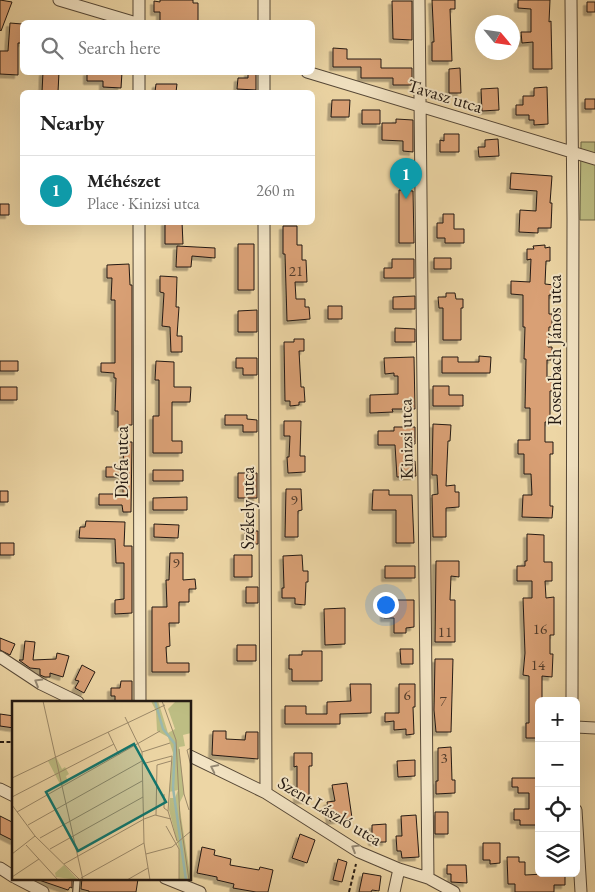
<!DOCTYPE html>
<html lang="en">
<head>
<meta charset="utf-8">
<style>
	body { margin:0; font-family:"EB Garamond",serif; background:#f6f6f6; color:#222 }
	.controls { position:absolute; right:15px; bottom:15px; display:grid; overflow:hidden; border-radius:8px; box-shadow:0 5px 20px #0002 }
	.controls button { width:45px; height:45px; display:grid; place-items:center; padding:0; border:0; border-bottom:1px solid #e0e0e0; background:#fff; color:#222; font:25px sans-serif }
	.compass { position:absolute; left:475px; top:15px; width:45px; height:45px; border-radius:50%; background:#fff; box-shadow:0 5px 20px #0002; rotate:119deg }
	.you { position:absolute; left:385px; top:604px; width:18px; height:18px; margin:-12px; border:4px solid #fff; border-radius:50%; background:#1a73e8; box-shadow:0 0 0 8px #1a73e833 }
	.badge { display:grid; place-items:center; width:32px; height:32px; border-radius:50%; background:#8f2418; color:#fff; font-size:16px; font-weight:700 }
	.pin { position:absolute; translate:-50% -41px; filter:drop-shadow(0 1px 2px #0008) }
	.pin::after { content:''; position:absolute; top:26px; width:18px; height:15px; background:inherit; clip-path:polygon(0 0,100% 0,50% 100%) }
	.list { margin:0; padding:0; list-style:none }
	h2 { display:flex; justify-content:space-between; align-items:center; height:65px; margin:0; padding:0 20px; font-size:21px }
	h2 small { font-size:16px; font-weight:400; color:#767676 }
	.list li { display:grid; grid-template-columns:32px 1fr auto; gap:15px; align-items:center; box-sizing:border-box; height:70px; padding:0 20px; border-top:1px solid #e0e0e0 }
	.list b { display:block; font-size:19px; white-space:nowrap }
	.list p { margin:0; font-size:16px; white-space:nowrap; color:#767676 }
	.list em { font-size:16px; font-style:normal; color:#767676 }
	.icon { flex:none; width:28px; height:28px; fill:none; stroke:currentColor; stroke-width:2; stroke-linecap:round; stroke-linejoin:round }
	.map { position:relative; flex:none; width:595px; height:892px; overflow:hidden }
	.search { position:absolute; background:#fff; box-shadow:0 5px 20px #0002; left:20px; top:20px; width:295px; height:55px; display:flex; align-items:center; gap:12px; box-sizing:border-box; padding:0 18px; border-radius:8px; color:#767676; font-size:19px }
	.panel { position:absolute; background:#fff; box-shadow:0 5px 20px #0002; left:20px; top:90px; width:295px; height:135px; border-radius:8px }
	.map>svg:first-child { display:block }
	.green { fill:#bdbd83; stroke:#706b4a }
	.building { fill:#d9a074; stroke:#231912; filter:url(#shadow) }
	.lines { fill:none; stroke-linecap:round; stroke-linejoin:round }
	.lane-casing { stroke:#564837; stroke-width:8 }
	.street-casing { stroke:#564837; stroke-width:13 }
	.path { stroke:#231912; stroke-width:2; stroke-dasharray:4 2.5; stroke-linecap:butt }
	.lane { stroke:#f3e4c4; stroke-width:5.5 }
	.street { stroke:#f3e4c4; stroke-width:11 }
	.oneway { stroke:#958974 }
	.labels { text-anchor:middle; stroke-width:4; stroke-linejoin:round; paint-order:stroke }
	.number-label { font-size:15px; fill:#503b2a }
	.street-label { font-size:18px; fill:#231912; stroke:#f3e4c4 }
	.inset-river { fill:none; stroke:#9ab8ad; stroke-width:2.5 }
	.inset-road { fill:none; stroke:#9c8a6a; stroke-width:1 }
	.view { fill:#0f766e; fill-opacity:0.15; stroke:#0f766e; stroke-width:2.5 }
	.inset-edge { fill:none; stroke:#231912; stroke-width:2.5 }
</style>
</head>
<body>
<div class="map">
<svg width="595" height="892" viewBox="0 0 595 892">
	<defs>
		<filter id="shadow"><feDropShadow dx="-3.5" dy="3.5" stdDeviation="0" flood-color="#0004"/></filter>
	</defs>
	<rect width="100%" height="100%" fill="#edd6a5"/>
	<filter id="stains"><feTurbulence type="fractalNoise" baseFrequency=".004" numOctaves="4"/><feColorMatrix values="0 0 0 0 .2 0 0 0 0 .09 0 0 0 0 .02 0 0 0 .5 -.17"/></filter>
	<radialGradient id="worn" r=".72"><stop offset=".6" stop-color="#630" stop-opacity="0"/><stop offset="1" stop-color="#630" stop-opacity=".3"/></radialGradient>
	<path class="green" d="M581 142H595V220H580Z"/>
	<path class="building" d="M0 0 12 2 1 31 0 30Z
		M160 0H193V3H198V22H160V12H154V1L160 2Z
		M432 0H455V9H450L452 61H432V42H434Z
		M518 0H550L549 22 551 21 552 69H533V42L522 43 521 32H531V9L518 8Z
		M392 1H412V40L393 39Z
		M587 2H595V12H587Z
		M10 23 22 24V43H18V75L0 74V51H8Z
		M333 48 347 49V59H381V68H412V85H393V78H361V67H333Z
		M460 68 461 93H449V69Z
		M43 72H59L58 92H42Z
		M87 72H122L121 88 103 87V81H87Z
		M248 72 256 73V90L237 89 238 78H248Z
		M156 84H177L176 92H155Z
		M547 87 548 124 534 125V120H529V115H516V105H523V96H534V88Z
		M498 88 499 110 482 111 481 89Z
		M585 99H595V109H585Z
		M332 100H350L349 117H331Z
		M362 110H380V124H362Z
		M396 119 413 120V152L403 151V141L382 140V123H396Z
		M444 134H459V152H440V140L444 141Z
		M498 139 499 156 479 157 478 147H485V140Z
		M511 173 552 176 550 203H552L551 228H538V233L519 232 520 210 536 211 537 191 510 189Z
		M399 190 413 191 414 243H399Z
		M0 204H9V215H0Z
		M443 214H454V229H464V243H445V238H437V223H443Z
		M165 222H182L183 244H165Z
		M283 226H297V245H302V260H306L307 282H295L296 299H305V307H309L310 319 287 321 285 254H283Z
		M238 244H254V290H238Z
		M545 245V248L550 247V261H546L545 284 554 285V295H549V314H552V327H549L548 347H552V360H547V377H553V391H550V422H545V442H553V454H550V506H553L552 518 522 517 523 495H532L531 474H524V454H518V440H530V408H525L526 359H524L525 327H523V295L511 294V281L530 282 531 259 527 260V249H534L533 246Z
		M177 246 215 248V258L192 256 191 267H176Z
		M434 258H451V269H434Z
		M392 259H414V278H384V268H392Z
		M129 264 130 285H132V425H126V427L118 428V411H115L116 378H114V373L101 372V363H115V300H111L112 278H107V265Z
		M160 276 177 277 176 307H179L177 336H182V352H171L170 327 162 326 164 293 160 292Z
		M446 293H455L456 299H463V308H461V340H443V308H439L438 297H446Z
		M415 296V309H393V297Z
		M328 306H342V319H328Z
		M257 310V332H238V311Z
		M395 328 415 329V342H395Z
		M294 339H304V351H299L301 387H304L305 402H299V405L290 406V401H285L284 342H294Z
		M479 356 491 357 490 373H442V357H458V362H479Z
		M414 357 415 409H392L393 412 370 413V395L398 394V376H394V373L385 374 384 358Z
		M236 358H257V375H243V368H236Z
		M0 361H18V371H0Z
		M156 361 174 362V387H191L190 402H172V441H182V453H153V416H159V380H155Z
		M433 386H449V395H463V406H433Z
		M0 387H17V400H0Z
		M225 415H247V419L257 420V432H243V425H225Z
		M284 421H301L300 456H305V472L288 473 287 457H289L290 436H284Z
		M433 424 451 425 450 441H448L446 486 455 485V492H459V507L446 508V537H433L432 495 438 494 437 475H432Z
		M394 427H415V444H407L409 462 415 461 416 476 397 477 395 445H378V431H394Z
		M124 442H132L131 512H123L122 505H99V494H123V477H106V467H123Z
		M153 470H183V481H153Z
		M238 473H257V498H238Z
		M286 489H301L302 510 298 511V537H285Z
		M373 490H389V495H412L414 543H396V510H372Z
		M0 491H8V502H0Z
		M187 497V510H153V498Z
		M86 521 125 522 124 546H132V613L115 614V600L124 599V563H116L115 539 79 538 80 527H85Z
		M154 524 179 525 178 538 154 537Z
		M245 531H258V544H245Z
		M527 534 544 535V562H552V581H545L546 598 554 597V635H550V654H553L552 677 542 676V701H539V738H526V723H529V676L523 675 525 653 523 598H532V581H517V566H525V561H527Z
		M0 543H14V555H0Z
		M170 553H183V580L195 579 196 589H189V602H179V623H169L170 646 166 647 167 663H189V672H152V607H167L166 580H169Z
		M234 555H252V577H234Z
		M302 555 303 571H308V582H306L305 605 295 604V598H282V588H284L283 556Z
		M436 561H459V577L451 576 450 600H455V642H435Z
		M385 566H415V578H385Z
		M246 587H258V603H246Z
		M392 600H414V627L406 628V633H394V618H384V610H392Z
		M345 608V644L325 645 324 609Z
		M0 638 15 644 10 655 0 650Z
		M25 641 35 642 33 660 56 659 57 653 69 656 63 677 50 673V677H45L40 675V669L30 668 19 660H23Z
		M237 645H256V661H237Z
		M400 649H413V664H401Z
		M302 651H322V681H292V669H289V655H302Z
		M435 659H453L451 732H436L434 710Z
		M82 665 95 672 84 693 75 688 79 681 75 680Z
		M121 681H132V702H115V696H111V688H120Z
		M350 684H371V713L340 714V724H285V706H306V714H327V702L351 701Z
		M399 684H415V707H413L414 734 406 735V729L394 730V721L385 722V713H399Z
		M0 714 14 716V728L0 726Z
		M213 731H226V739L245 740 246 732H258V759L212 755Z
		M451 747 452 780H455V793L436 794V781H438V748Z
		M294 753H312V766H309V800H297V766L294 767Z
		M415 760V776L398 777 397 761Z
		M512 778H539V825H520V820H514V809H529V793H518V787H512Z
		M347 783 352 818 330 821 327 802 335 801 332 785Z
		M435 812H448V834H435Z
		M416 815 419 857 402 858 401 851H397L396 836H402L401 816Z
		M0 816 14 823V841L0 834Z
		M386 824V842H372V825Z
		M300 834 315 840 307 863 292 858Z
		M483 843H500V863L490 864V860H483Z
		M202 847 215 850 214 855 231 859 230 865 259 870 260 867 273 870 268 892H256L233 888 234 884 217 880V877L197 873Z
		M507 857H519V862H525V875L565 873V885H554V892H515V884H508Z
		M338 859 347 862 342 882 333 880Z
		M447 865H466L467 883 451 882V874H447Z
		M363 873 381 876 379 891 372 890 371 892H359Z
		M33 878H72V888L70 887 68 890Z
		M82 878H132L138 879 136 892H89V891L81 889Z"/>
	<g class="lines">
		<defs>
			<path id="lane" d="M76 892 77 878"/>
			<path id="street" d="M59 0 133 22
				M139 0V22
				M264 0V22
				M419 0 428 878
				M571 0 573 219 572 701
				M139 72V92
				M264 72V92
				M307 72 595 159
				M139 222 140 702
				M264 222 266 793
				M0 657 41 684 78 702
				M576 727 595 728
				M190 756 266 793 359 852 399 869 428 878 454 892
				M0 789 14 796
				M576 810 581 892
				M0 868 14 877
				M16 878 43 892
				M165 878 200 892
				M394 892 399 869"/>
		</defs>
		<use href="#lane" class="lane-casing"/>
		<use href="#street" class="street-casing"/>
		<path class="path" d="M0 742H14
			M349 892 356 864"/>
		<use href="#lane" class="lane"/>
		<use href="#street" class="street"/>
	</g>
	<defs><path id="oneway-chevron" d="M-2-3.5L2.5 0L-2 3.5" fill="none" stroke-width="1.6" stroke-linecap="round" stroke-linejoin="round" transform="scale(1.25)"/></defs>
	<g class="oneway">
		<use href="#oneway-chevron" transform="translate(38 682) rotate(-149)"/>
		<use href="#oneway-chevron" transform="translate(214 768) rotate(-154)"/>
		<use href="#oneway-chevron" transform="translate(355 848) rotate(-149)"/>
	</g>
	<g class="labels">
		<g class="number-label">
			<text x="296" y="276">21</text>
			<text x="294" y="505">9</text>
			<text x="176" y="568">9</text>
			<text x="540" y="634">16</text>
			<text x="445" y="637">11</text>
			<text x="538" y="670">14</text>
			<text x="407" y="700">6</text>
			<text x="443" y="706">7</text>
			<text x="444" y="763">3</text>
		</g>
		<g class="street-label">
			<text transform="translate(445 96) rotate(17)" y="6">Tavasz utca</text>
			<text transform="translate(555 350) rotate(-90)" y="6">Rosenbach János utca</text>
			<text transform="translate(406 439) rotate(-91)" y="6">Kinizsi utca</text>
			<text transform="translate(122 462) rotate(-90)" y="6">Diófa utca</text>
			<text transform="translate(248 508) rotate(-90)" y="6">Székely utca</text>
			<text transform="translate(330 811) rotate(31)" y="6">Szent László utca</text>
		</g>
	</g>
	<g transform="translate(12 701)">
		<rect width="179" height="179" fill="#edd6a5"/>
		<path d="M139 0H146L156 32 163 28 156 8 164 0H179V32L171 34 173 45 167 46 172 93 167 103 179 179H167V148L157 109 158 97H163L166 89 157 91 161 52 156 36 145 30 144 10ZM44 56 50 68 53 66 57 73 54 75 56 81 49 85 36 60ZM52 164 66 179 44 176 43 172Z" fill="#bdbd83"/>
		<path class="inset-river" d="M143 0 151 28 163 43 161 87 174 179"/>
		<path class="inset-road" d="M31 0 71 179M150 0 164 39 168 117 177 179M113 16 130 51 132 142 138 179M96 31 107 54M179 47 175 49 179 65M167 48 172 93 177 109M130 51 158 42M130 63 160 55 156 110 165 140M0 77 153 4M152 93V107L156 110M0 96 102 43M0 104 23 135 68 179M5 111 148 30M144 114 145 64 159 60M16 124 130 60M154 125 167 148V179M28 137 130 80M14 144 46 179M38 148 131 96M0 153 23 135M134 153 160 146 179 130M52 163 132 118 143 114 159 118M0 176 27 158M69 177 132 142M115 179 136 167"/>
		<path class="view" d="M122 43 154 101 66 150 34 91Z"/>
		<rect width="179" height="179" class="inset-edge"/>
	</g>
	<rect width="100%" height="100%" filter="url(#stains)"/>
	<rect width="100%" height="100%" fill="url(#worn)"/>
</svg>
<div class="controls">
<button>+</button>
<button>−</button>
<button><svg class="icon" aria-label="locate" viewBox="0 0 24 24"><circle cx="12" cy="12" r="6"/><path d="M12 2v4M12 18v4M2 12h4M18 12h4"/></svg></button>
<button><svg class="icon" aria-label="layers" viewBox="0 0 24 24"><path d="M12 4l9 5-9 5-9-5zM3 14l9 5 9-5"/></svg></button>
</div>
<svg class="compass" viewBox="-18 -18 36 36"><path d="M0-13l5 13h-10z" fill="#e53935"/><path d="M0 13l5-13h-10z" fill="#767676"/></svg>
<div class="you"></div>
<div class="pin badge" style="left:406px;top:199px;background:#0f9aa8">1</div>
<div class="search"><svg class="icon" aria-label="search" viewBox="0 0 24 24"><circle cx="10" cy="10" r="6"/><path d="M15 15l6 6"/></svg>Search here</div>
<section class="panel">
<h2>Nearby<small></small></h2>
<ul class="list">
<li><span class="badge" style="background:#0f9aa8">1</span><div><b>Méhészet</b><p>Place · Kinizsi utca</p></div><em>260 m</em></li>
</ul>
</section>
</div>
</body>
</html>
